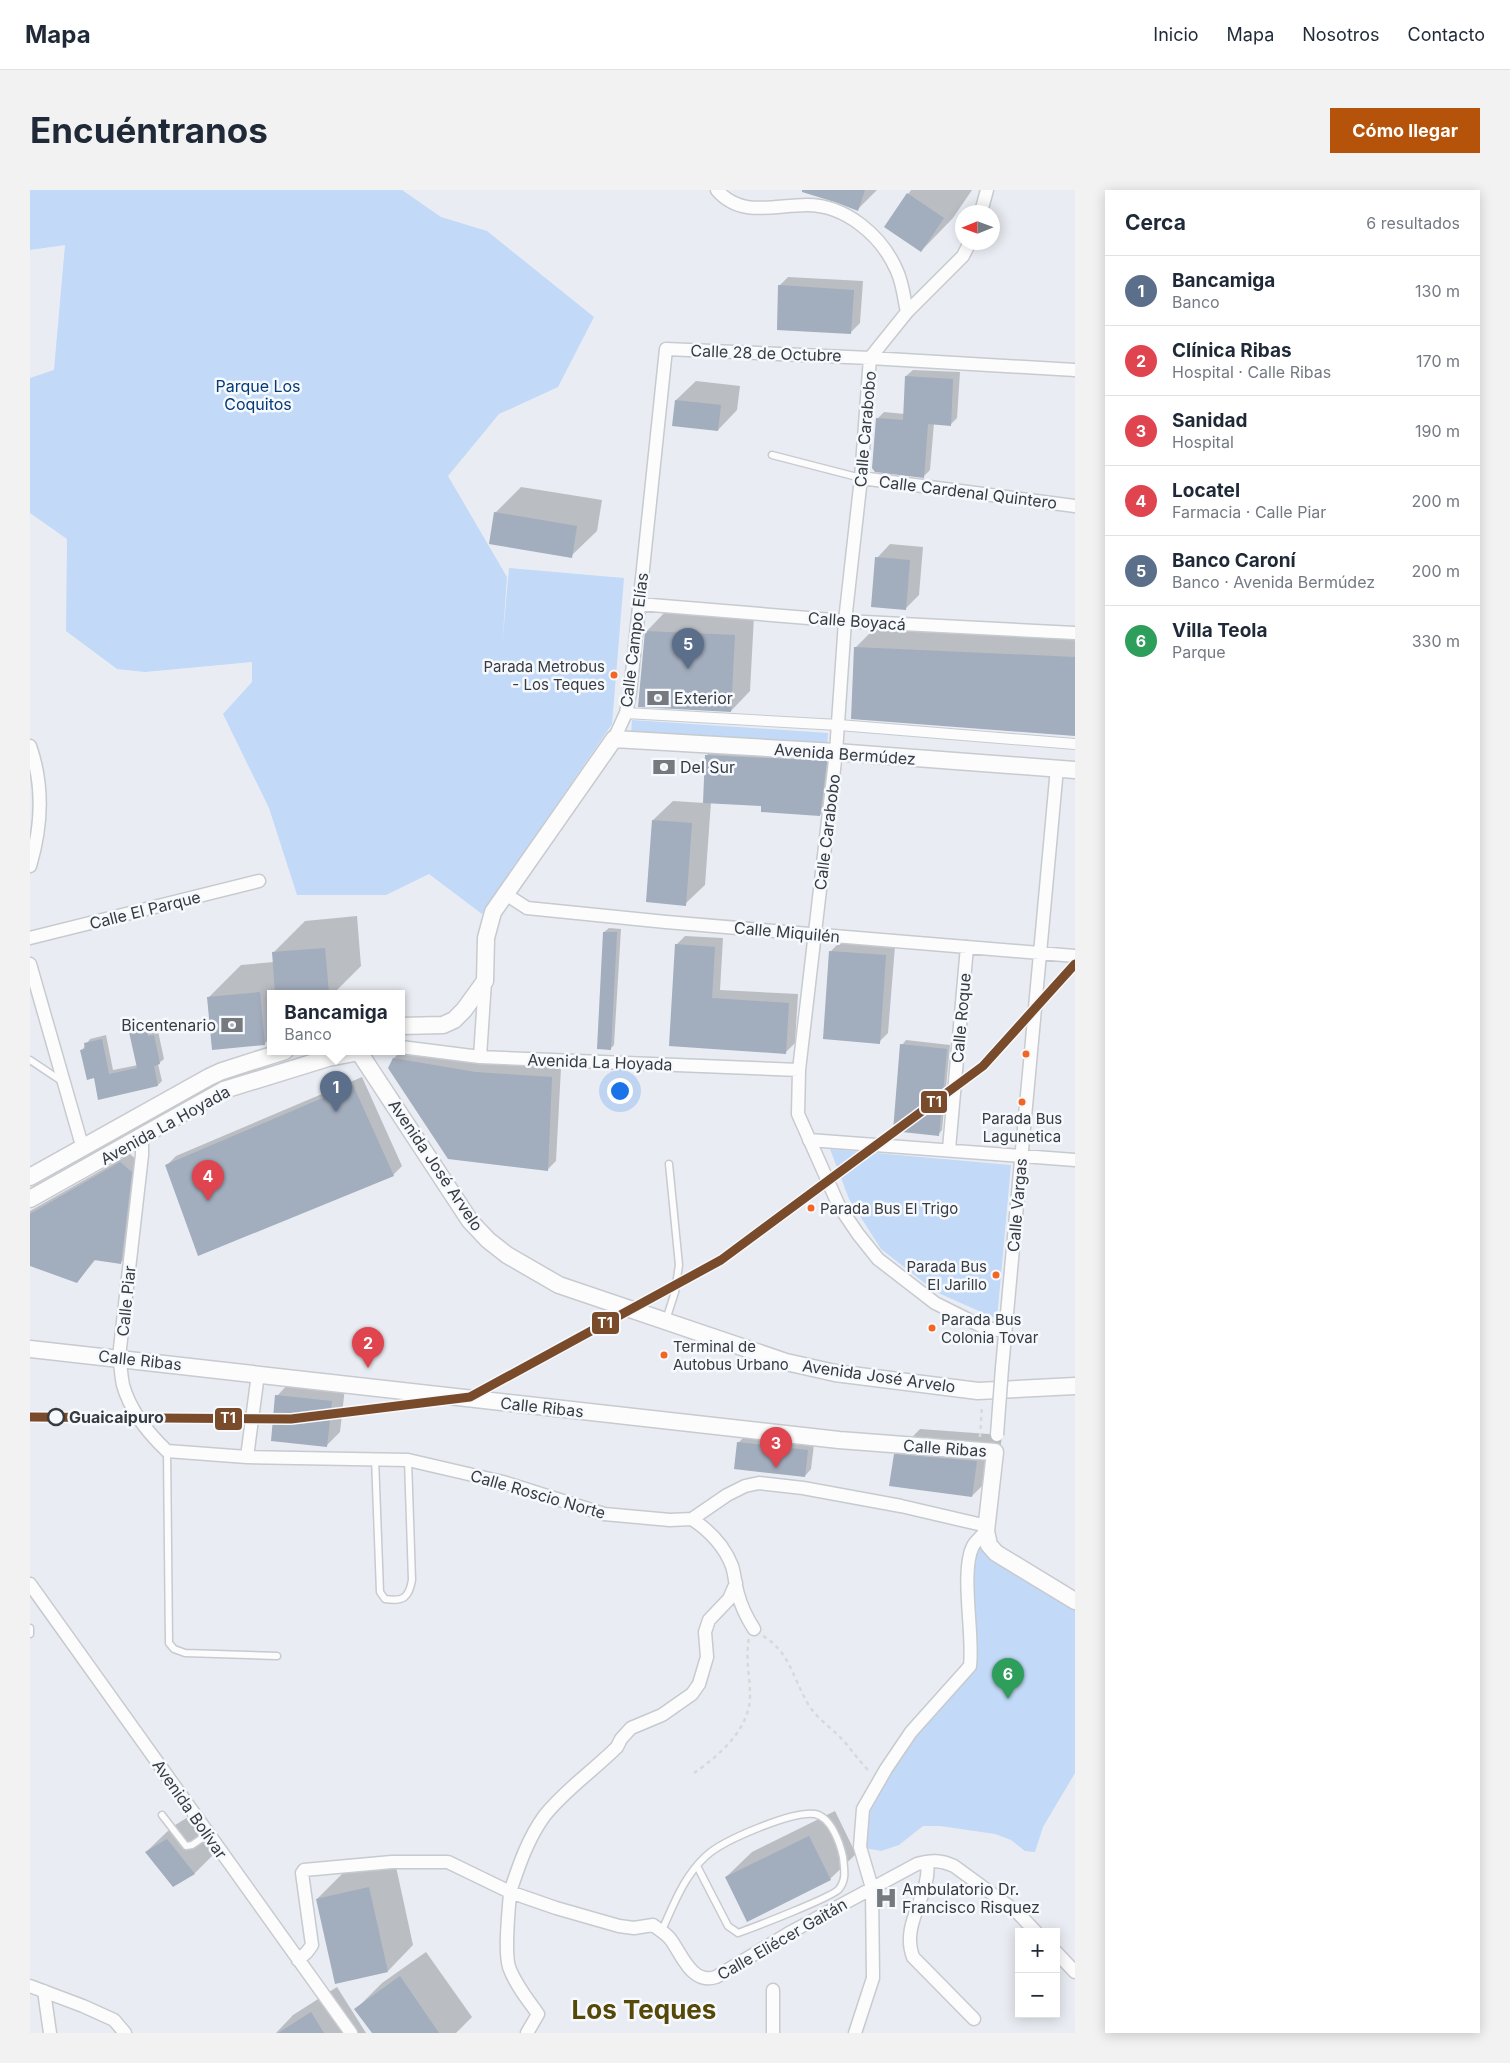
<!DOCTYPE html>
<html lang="es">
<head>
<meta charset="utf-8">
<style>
	body { margin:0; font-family:Inter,sans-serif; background:#f2f2f3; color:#1f2937 }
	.controls { position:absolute; right:15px; bottom:15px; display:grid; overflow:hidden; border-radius:0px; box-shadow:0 2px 12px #0003 }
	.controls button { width:45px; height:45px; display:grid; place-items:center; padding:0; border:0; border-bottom:1px solid #e0e1e3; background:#fff; color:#1f2937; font:25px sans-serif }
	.compass { position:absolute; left:925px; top:15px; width:45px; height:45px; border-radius:50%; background:#fff; box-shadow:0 2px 12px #0003; rotate:269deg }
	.you { position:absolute; left:589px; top:900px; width:18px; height:18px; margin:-12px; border:4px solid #fff; border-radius:50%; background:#1a73e8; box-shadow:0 0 0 8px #1a73e833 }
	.badge { display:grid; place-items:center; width:32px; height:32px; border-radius:50%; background:#b45309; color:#fff; font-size:16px; font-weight:700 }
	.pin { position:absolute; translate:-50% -41px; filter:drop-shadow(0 1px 2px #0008) }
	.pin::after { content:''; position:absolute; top:26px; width:18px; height:15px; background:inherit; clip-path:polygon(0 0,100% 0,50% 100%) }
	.popup { position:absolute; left:237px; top:800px; width:138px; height:65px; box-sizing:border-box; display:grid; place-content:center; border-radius:0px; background:#fff; filter:drop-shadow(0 1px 4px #0005); font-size:16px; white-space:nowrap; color:#747a83 }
	.popup b { font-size:19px; color:#1f2937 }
	.popup::after { content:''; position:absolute; left:50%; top:100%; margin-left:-10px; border:10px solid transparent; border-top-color:#fff }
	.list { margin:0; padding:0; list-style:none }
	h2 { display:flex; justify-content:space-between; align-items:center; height:65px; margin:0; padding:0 20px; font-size:21px }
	h2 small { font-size:16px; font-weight:400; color:#747a83 }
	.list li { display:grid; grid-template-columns:32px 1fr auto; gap:15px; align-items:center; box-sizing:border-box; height:70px; padding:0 20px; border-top:1px solid #e0e1e3 }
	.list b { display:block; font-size:19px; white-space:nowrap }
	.list p { margin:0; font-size:16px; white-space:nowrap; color:#747a83 }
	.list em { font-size:16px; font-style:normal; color:#747a83 }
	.map { position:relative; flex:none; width:1045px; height:1843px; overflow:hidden; border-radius:0px }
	header { display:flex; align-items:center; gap:30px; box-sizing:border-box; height:70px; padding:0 25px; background:#fff; border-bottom:1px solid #e0e1e3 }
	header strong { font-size:24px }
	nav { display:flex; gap:28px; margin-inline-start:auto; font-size:18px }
	.intro { display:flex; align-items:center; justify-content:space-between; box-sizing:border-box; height:120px; padding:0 30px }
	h1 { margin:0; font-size:35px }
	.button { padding:12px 22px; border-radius:0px; background:#b45309; color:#fff; font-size:18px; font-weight:700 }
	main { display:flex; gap:30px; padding:0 30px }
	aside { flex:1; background:#fff; border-radius:0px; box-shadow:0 2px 12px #0003 }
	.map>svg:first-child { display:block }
	.green { fill:#c2d9f7 }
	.shadow { fill:#0003 }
	.building { fill:#a2adbd }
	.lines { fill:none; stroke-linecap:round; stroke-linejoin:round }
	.service-casing { stroke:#c7cace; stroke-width:9 }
	.pedestrian-casing { stroke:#c7cace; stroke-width:12 }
	.minor-casing { stroke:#c7cace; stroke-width:15 }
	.tertiary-casing { stroke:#c7cace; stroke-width:19 }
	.path { stroke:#d7d9da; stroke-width:2.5; stroke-dasharray:4 4; stroke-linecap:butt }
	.service { stroke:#fcfcfd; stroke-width:6 }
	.pedestrian { stroke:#fcfcfd; stroke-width:10 }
	.minor { stroke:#fcfcfd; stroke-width:12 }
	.tertiary { stroke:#fcfcfd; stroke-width:16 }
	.minor-bridge-casing { stroke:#c7cace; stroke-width:15; stroke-linecap:butt }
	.minor-bridge { stroke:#fcfcfd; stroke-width:12 }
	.metro-1-casing { stroke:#f6f9fd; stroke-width:12 }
	.metro-1 { stroke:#7a4b2a; stroke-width:9 }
	.bus-dot { fill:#f26522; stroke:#f6f9fd; stroke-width:2 }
	.stop-dot { fill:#f6f9fd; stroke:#383b3f; stroke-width:2.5 }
	.labels { text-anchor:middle; stroke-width:5; stroke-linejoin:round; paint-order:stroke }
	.bus-label { font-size:15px; fill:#383b3f; stroke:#f6f9fd; text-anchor:start }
	.street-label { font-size:16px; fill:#383b3f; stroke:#f6f9fd }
	.park-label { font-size:16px; fill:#063b77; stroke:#f6f9fd }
	.poi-label { font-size:16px; fill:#383b3f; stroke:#f6f9fd; text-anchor:start }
	.stop-label { font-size:16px; font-weight:bold; fill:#383b3f; stroke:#f6f9fd; text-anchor:start }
	.town-label { font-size:26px; font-weight:bold; fill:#564806; stroke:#f6f9fd }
	.line-badge { stroke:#f6f9fd; stroke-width:2 }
	.badge-label { font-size:14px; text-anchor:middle; font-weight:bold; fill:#fff }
</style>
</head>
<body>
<header>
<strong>Mapa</strong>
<nav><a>Inicio</a><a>Mapa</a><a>Nosotros</a><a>Contacto</a></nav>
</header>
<div class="intro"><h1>Encuéntranos</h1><a class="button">Cómo llegar</a></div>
<main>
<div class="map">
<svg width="1045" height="1843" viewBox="0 0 1045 1843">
	<rect width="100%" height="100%" fill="#e9edf3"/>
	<path class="green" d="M0 0H372L411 27 457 41 564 127 528 197 469 224 418 286 477 387 472 457 479 378 594 388 582 534 452 724 399 684 356 705H267L239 618 193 524 222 492V472L115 482 87 479 36 441 37 349 0 323V188L24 180 35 55 0 60Z
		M602 530 798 543 797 557 601 544Z
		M800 959 981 975 967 1129 906 1102 851 1059 819 1009Z
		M959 1355 1045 1411V1583L1013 1637 1005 1662 995 1661 981 1650 965 1644 910 1636H893L869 1655 851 1661 830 1657 833 1619 856 1579 940 1476 943 1356Z"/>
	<path class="shadow" d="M774 0H847L827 20Z
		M881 0H942L923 28 891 61 856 37Z
		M758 87 833 91 830 133 821 142 749 96Z
		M883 180 930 182 927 228 920 235 904 233 900 280 893 287 847 229 854 222 875 224 876 186Z
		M666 191 710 196 707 220 688 240 646 210Z
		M491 297 572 310 567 341 541 366 465 323Z
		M860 354 893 357 889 405 875 419 847 368Z
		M635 422 724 426 720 501 701 521 616 442Z
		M851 432 1045 441V544L825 458Z
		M689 552 810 558 803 612 790 625 733 615 681 612 675 695 655 714 623 630 643 611 674 613 676 566Z
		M327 726 331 776 304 803H241V847L234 854 179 807 211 775 244 772 243 763 275 731Z
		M579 738 591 739 584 855 580 859 574 742Z
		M655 746 693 748 690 800 768 804 765 853 756 862 640 855 646 755Z
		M810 752 865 756 858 843 849 852 801 761Z
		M121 834 123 842 128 841 134 869 128 874 132 891 128 895 65 887 52 860 60 849 76 845 83 880 108 875 101 842 105 838Z
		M876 850 920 855 912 940 908 945 872 855Z
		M373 859 454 873 531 878 526 971 517 980 364 868Z
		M332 887 372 976 363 985 169 1064 137 975 146 966Z
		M100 964 110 973 100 1063 91 1072 66 1069 47 1092 0 1074V1021Z
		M260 1192 315 1198 310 1242 296 1256 247 1206Z
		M890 1239 972 1245 968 1280 942 1306 865 1265Z
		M715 1246 784 1254 781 1279 775 1286 708 1253Z
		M805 1621 826 1664 800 1689 696 1687 722 1662Z
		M163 1624 190 1658 165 1683 143 1696 116 1662 142 1637Z
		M365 1672 383 1755 358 1781 287 1709 313 1683Z
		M396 1762 442 1827 426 1843H343L326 1819 352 1793Z
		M307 1797 336 1843H246L263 1825Z"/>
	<path class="building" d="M772 0H835L828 21 808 13 772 2Z
		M877 3 914 28 891 62 854 37Z
		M748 95 824 100 821 144 747 140Z
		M875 186 923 189 921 236 898 234 894 288 845 282 842 278 846 228 873 230Z
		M645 210 691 215 688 241 642 236Z
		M464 322 547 336 542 368 459 354Z
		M845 367 880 370 876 420 841 417Z
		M615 441 705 445 701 522 608 517Z
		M824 457 1045 467V546L821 529Z
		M675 565 797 571 790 626 731 622V616L673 613Z
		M622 630 662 633 656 716 616 712Z
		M573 742H587L581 860 567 859Z
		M645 754 685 757 682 808 759 813 756 864 639 856Z
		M295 758 299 803H245L242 762Z
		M799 761 856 765 850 854 793 849Z
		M230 802 235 855 182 860 177 807Z
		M117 838 118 846 124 845 130 874 124 876 128 896 68 910 64 888 57 890 50 860 55 859 54 853 72 849 79 884 107 878 99 842Z
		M870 854 917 859 909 946 863 941Z
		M363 868 445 882 522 887 518 981 418 969 358 878Z
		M323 895 364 986 168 1066 135 975Z
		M90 972 102 982 91 1074 64 1070 47 1093 0 1076V1024Z
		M245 1205 302 1211 297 1257 241 1251Z
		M707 1252 778 1260 775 1287 704 1279Z
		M864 1264 947 1271 942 1307 859 1296Z
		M779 1646 801 1690 717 1732 695 1687Z
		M137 1649 165 1684 143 1697 115 1662Z
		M339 1697 358 1782 305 1794 286 1709Z
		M370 1786 409 1843H342L324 1819Z
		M281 1822 294 1843H248Z"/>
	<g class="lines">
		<defs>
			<path id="service" d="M742 265 831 288
				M0 870 33 892
				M636 1130 645 1102 649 1075 639 974
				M137 1261 139 1453 144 1459 155 1463 247 1466
				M345 1268 350 1402 355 1409C374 1412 379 1407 382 1390L378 1270
				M0 1438V1444
				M132 1625 156 1656 162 1655 178 1644
				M632 1740C644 1714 654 1686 676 1666 693 1650 762 1621 785 1624 801 1627 810 1653 813 1667 814 1679 817 1689 809 1699 803 1707 722 1738 708 1743L698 1736 667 1676"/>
			<path id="pedestrian" d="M596 523 809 535 1045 554"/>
			<path id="minor" d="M687 0C711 28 744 15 777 15 816 15 852 46 867 81 873 94 874 109 877 122
				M951 22 957 0
				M940 52 933 66 877 122 840 168 831 288 815 431 806 562 769 880 768 924 809 1016 828 1044 848 1069 905 1113 955 1138 975 1141
				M831 288 1045 316
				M609 414 815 431 1045 443
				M584 549 596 523 600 503 636 159 840 168 1045 180
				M0 556C14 596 12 636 0 676
				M474 703 497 718 636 732 1045 766
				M0 748 229 691
				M0 774 53 959
				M371 857 450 867 769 880
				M450 867 455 791
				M112 947V965L89 1167C91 1176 91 1186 93 1195 100 1220 119 1244 137 1261L217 1267 378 1270 473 1292 574 1324 640 1330 662 1329 697 1305 715 1296 729 1293 773 1298 871 1316 957 1336
				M779 950 1045 970
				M919 959 937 757
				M972 1178 1027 578
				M217 1267 228 1184
				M662 1329C680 1341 694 1355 702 1376 705 1385 705 1395 708 1404 711 1416 717 1428 724 1439
				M0 1394 321 1843
				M897 1672C902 1704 870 1733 883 1767L944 1829
				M1026 1762 1045 1782
				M268 1770 277 1762 282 1755 272 1683 274 1680 362 1672H418L480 1702C489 1675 498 1648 515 1625 536 1599 564 1580 587 1557L591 1549 601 1538 632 1525 662 1504 669 1494 677 1467 675 1442 679 1430 699 1409 706 1393
				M0 1796 53 1816 84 1830 95 1843
				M14 1801 20 1843
				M497 1843 508 1824C498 1810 485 1794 479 1777 474 1760 479 1720 480 1702L526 1718 589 1736 604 1738 623 1735C629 1740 636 1743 641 1750 652 1765 662 1795 686 1787L761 1742 887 1674C901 1670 911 1670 924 1676L987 1722 1006 1742
				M743 1843V1800
				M825 1843 843 1788 842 1698 830 1657 833 1619 856 1579 881 1542 940 1476C944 1445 930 1381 943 1356 946 1351 952 1346 956 1341"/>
			<path id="tertiary" d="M371 836 413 835 424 830 434 820 455 791 456 748 463 722 584 549 806 562 1045 580
				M0 987 179 887 192 881 255 861
				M0 1009 194 900 298 868 329 862 440 1031 458 1050 477 1065 529 1095 756 1172 805 1183 948 1201 1045 1196
				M0 1159 809 1250 965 1262 956 1341 959 1355 966 1363 1045 1411"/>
		</defs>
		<use href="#service" class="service-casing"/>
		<use href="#pedestrian" class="pedestrian-casing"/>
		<use href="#minor" class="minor-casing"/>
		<use href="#tertiary" class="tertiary-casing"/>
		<path class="path" d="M950 1247 952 1215
			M733 1446C759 1461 763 1488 777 1512 784 1526 798 1535 809 1546 820 1557 828 1570 839 1581
			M664 1583C690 1565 721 1538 720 1504 720 1487 715 1466 719 1449"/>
		<use href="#service" class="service"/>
		<use href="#pedestrian" class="pedestrian"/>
		<use href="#minor" class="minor"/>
		<use href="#tertiary" class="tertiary"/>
		<defs>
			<path id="minor-bridge" d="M967 1245 972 1178"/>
		</defs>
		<use href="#minor-bridge" class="minor-bridge-casing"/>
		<use href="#minor-bridge" class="minor-bridge"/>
		<defs>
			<path id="metro-1" d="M0 1227 261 1229 440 1207 691 1070 953 876 1045 774"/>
		</defs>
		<use href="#metro-1" class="metro-1-casing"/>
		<use href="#metro-1" class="metro-1"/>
	</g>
	<defs>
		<symbol id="bank-bare" viewBox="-9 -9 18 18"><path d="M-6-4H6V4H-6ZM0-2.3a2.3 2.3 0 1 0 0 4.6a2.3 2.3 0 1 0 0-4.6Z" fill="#76797e" stroke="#f6f9fd" stroke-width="2.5" paint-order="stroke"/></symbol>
		<symbol id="hospital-bare" viewBox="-9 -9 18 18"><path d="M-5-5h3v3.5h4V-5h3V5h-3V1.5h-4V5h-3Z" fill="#76797e" stroke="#f6f9fd" stroke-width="2.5" paint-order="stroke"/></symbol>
	</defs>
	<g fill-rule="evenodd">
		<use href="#bank-bare" x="612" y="492" width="32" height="32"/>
		<use href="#bank-bare" x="618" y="561" width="32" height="32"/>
		<use href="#bank-bare" x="186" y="819" width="32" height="32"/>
		<use href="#hospital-bare" x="840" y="1692" width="32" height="32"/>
	</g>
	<g class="bus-dot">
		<circle cx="584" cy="485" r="4.5"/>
		<circle cx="996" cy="864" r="4.5"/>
		<circle cx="992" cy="912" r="4.5"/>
		<circle cx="781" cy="1018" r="4.5"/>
		<circle cx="966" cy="1085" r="4.5"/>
		<circle cx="902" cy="1138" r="4.5"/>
		<circle cx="634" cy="1165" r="4.5"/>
	</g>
	<circle class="stop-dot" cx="26" cy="1227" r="8"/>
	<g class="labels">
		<g class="bus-label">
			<text x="575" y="482" text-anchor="end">Parada Metrobus<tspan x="575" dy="18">- Los Teques</tspan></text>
			<text x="992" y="934" text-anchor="middle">Parada Bus<tspan x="992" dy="18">Lagunetica</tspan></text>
			<text x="790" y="1024">Parada Bus El Trigo</text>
			<text x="957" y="1082" text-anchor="end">Parada Bus<tspan x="957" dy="18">El Jarillo</tspan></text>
			<text x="911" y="1135">Parada Bus<tspan x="911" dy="18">Colonia Tovar</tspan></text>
			<text x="643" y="1162">Terminal de<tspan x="643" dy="18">Autobus Urbano</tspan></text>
		</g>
		<g class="street-label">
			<text transform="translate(736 163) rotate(2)" y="6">Calle 28 de Octubre</text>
			<text transform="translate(835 239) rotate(-85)" y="6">Calle Carabobo</text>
			<text transform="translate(938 302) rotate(7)" y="6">Calle Cardenal Quintero</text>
			<text transform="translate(827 431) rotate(4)" y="6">Calle Boyacá</text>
			<text transform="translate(604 450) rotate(-83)" y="6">Calle Campo Elías</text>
			<text transform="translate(815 564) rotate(4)" y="6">Avenida Bermúdez</text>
			<text transform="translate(797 642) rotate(-83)" y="6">Calle Carabobo</text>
			<text transform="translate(115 720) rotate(-14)" y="6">Calle El Parque</text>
			<text transform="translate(757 742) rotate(5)" y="6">Calle Miquilén</text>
			<text transform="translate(931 828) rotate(-85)" y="6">Calle Roque</text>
			<text transform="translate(570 872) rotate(2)" y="6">Avenida La Hoyada</text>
			<text transform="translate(135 935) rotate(-29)" y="6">Avenida La Hoyada</text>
			<text transform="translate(406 975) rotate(56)" y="6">Avenida José Arvelo</text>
			<text transform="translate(987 1015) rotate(-85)" y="6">Calle Vargas</text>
			<text transform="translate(96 1111) rotate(-84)" y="6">Calle Piar</text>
			<text transform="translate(110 1170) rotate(6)" y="6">Calle Ribas</text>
			<text transform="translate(849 1186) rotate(8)" y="6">Avenida José Arvelo</text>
			<text transform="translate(512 1217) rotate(6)" y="6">Calle Ribas</text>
			<text transform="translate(915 1258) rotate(4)" y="6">Calle Ribas</text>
			<text transform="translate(508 1304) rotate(16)" y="6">Calle Roscio Norte</text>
			<text transform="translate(160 1619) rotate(55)" y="6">Avenida Bolívar</text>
			<text transform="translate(752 1749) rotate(-30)" y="6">Calle Eliécer Gaitán</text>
		</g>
		<g class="park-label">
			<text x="228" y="202">Parque Los<tspan x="228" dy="18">Coquitos</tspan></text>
		</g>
		<g class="poi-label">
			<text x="644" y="514">Exterior</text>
			<text x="650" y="583">Del Sur</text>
			<text x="186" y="841" text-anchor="end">Bicentenario</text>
			<text x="872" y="1705">Ambulatorio Dr.<tspan x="872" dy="18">Francisco Risquez</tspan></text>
		</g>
		<g class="stop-label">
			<text x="39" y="1233">Guaicaipuro</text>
		</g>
		<g class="town-label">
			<text x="614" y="1829">Los Teques</text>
		</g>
	</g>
	<g class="line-badge">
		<rect x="890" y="900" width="28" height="24" rx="5" fill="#7a4b2a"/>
		<rect x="561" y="1121" width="29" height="24" rx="5" fill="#7a4b2a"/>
		<rect x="184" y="1217" width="29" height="24" rx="5" fill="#7a4b2a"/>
	</g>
	<g class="badge-label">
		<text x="904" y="917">T1</text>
		<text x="575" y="1138">T1</text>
		<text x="198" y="1233">T1</text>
	</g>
</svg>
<div class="controls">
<button>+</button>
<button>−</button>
</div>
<svg class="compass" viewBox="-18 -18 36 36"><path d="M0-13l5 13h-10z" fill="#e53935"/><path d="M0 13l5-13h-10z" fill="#747a83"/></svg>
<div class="you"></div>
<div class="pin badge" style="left:306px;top:922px;background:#5c6f8a">1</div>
<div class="popup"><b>Bancamiga</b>Banco</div>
<div class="pin badge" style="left:338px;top:1178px;background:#e0444e">2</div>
<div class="pin badge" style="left:746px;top:1278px;background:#e0444e">3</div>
<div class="pin badge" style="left:178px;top:1011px;background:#e0444e">4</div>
<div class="pin badge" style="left:658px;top:479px;background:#5c6f8a">5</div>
<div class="pin badge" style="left:978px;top:1509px;background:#2e9e5b">6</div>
</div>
<aside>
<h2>Cerca<small>6 resultados</small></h2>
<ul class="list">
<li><span class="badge" style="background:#5c6f8a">1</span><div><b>Bancamiga</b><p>Banco</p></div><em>130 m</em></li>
<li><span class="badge" style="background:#e0444e">2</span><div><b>Clínica Ribas</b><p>Hospital · Calle Ribas</p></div><em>170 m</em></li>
<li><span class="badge" style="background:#e0444e">3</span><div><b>Sanidad</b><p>Hospital</p></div><em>190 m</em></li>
<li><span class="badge" style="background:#e0444e">4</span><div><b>Locatel</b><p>Farmacia · Calle Piar</p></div><em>200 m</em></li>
<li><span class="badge" style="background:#5c6f8a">5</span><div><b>Banco Caroní</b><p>Banco · Avenida Bermúdez</p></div><em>200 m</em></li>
<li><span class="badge" style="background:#2e9e5b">6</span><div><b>Villa Teola</b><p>Parque</p></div><em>330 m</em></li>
</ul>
</aside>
</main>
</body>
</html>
